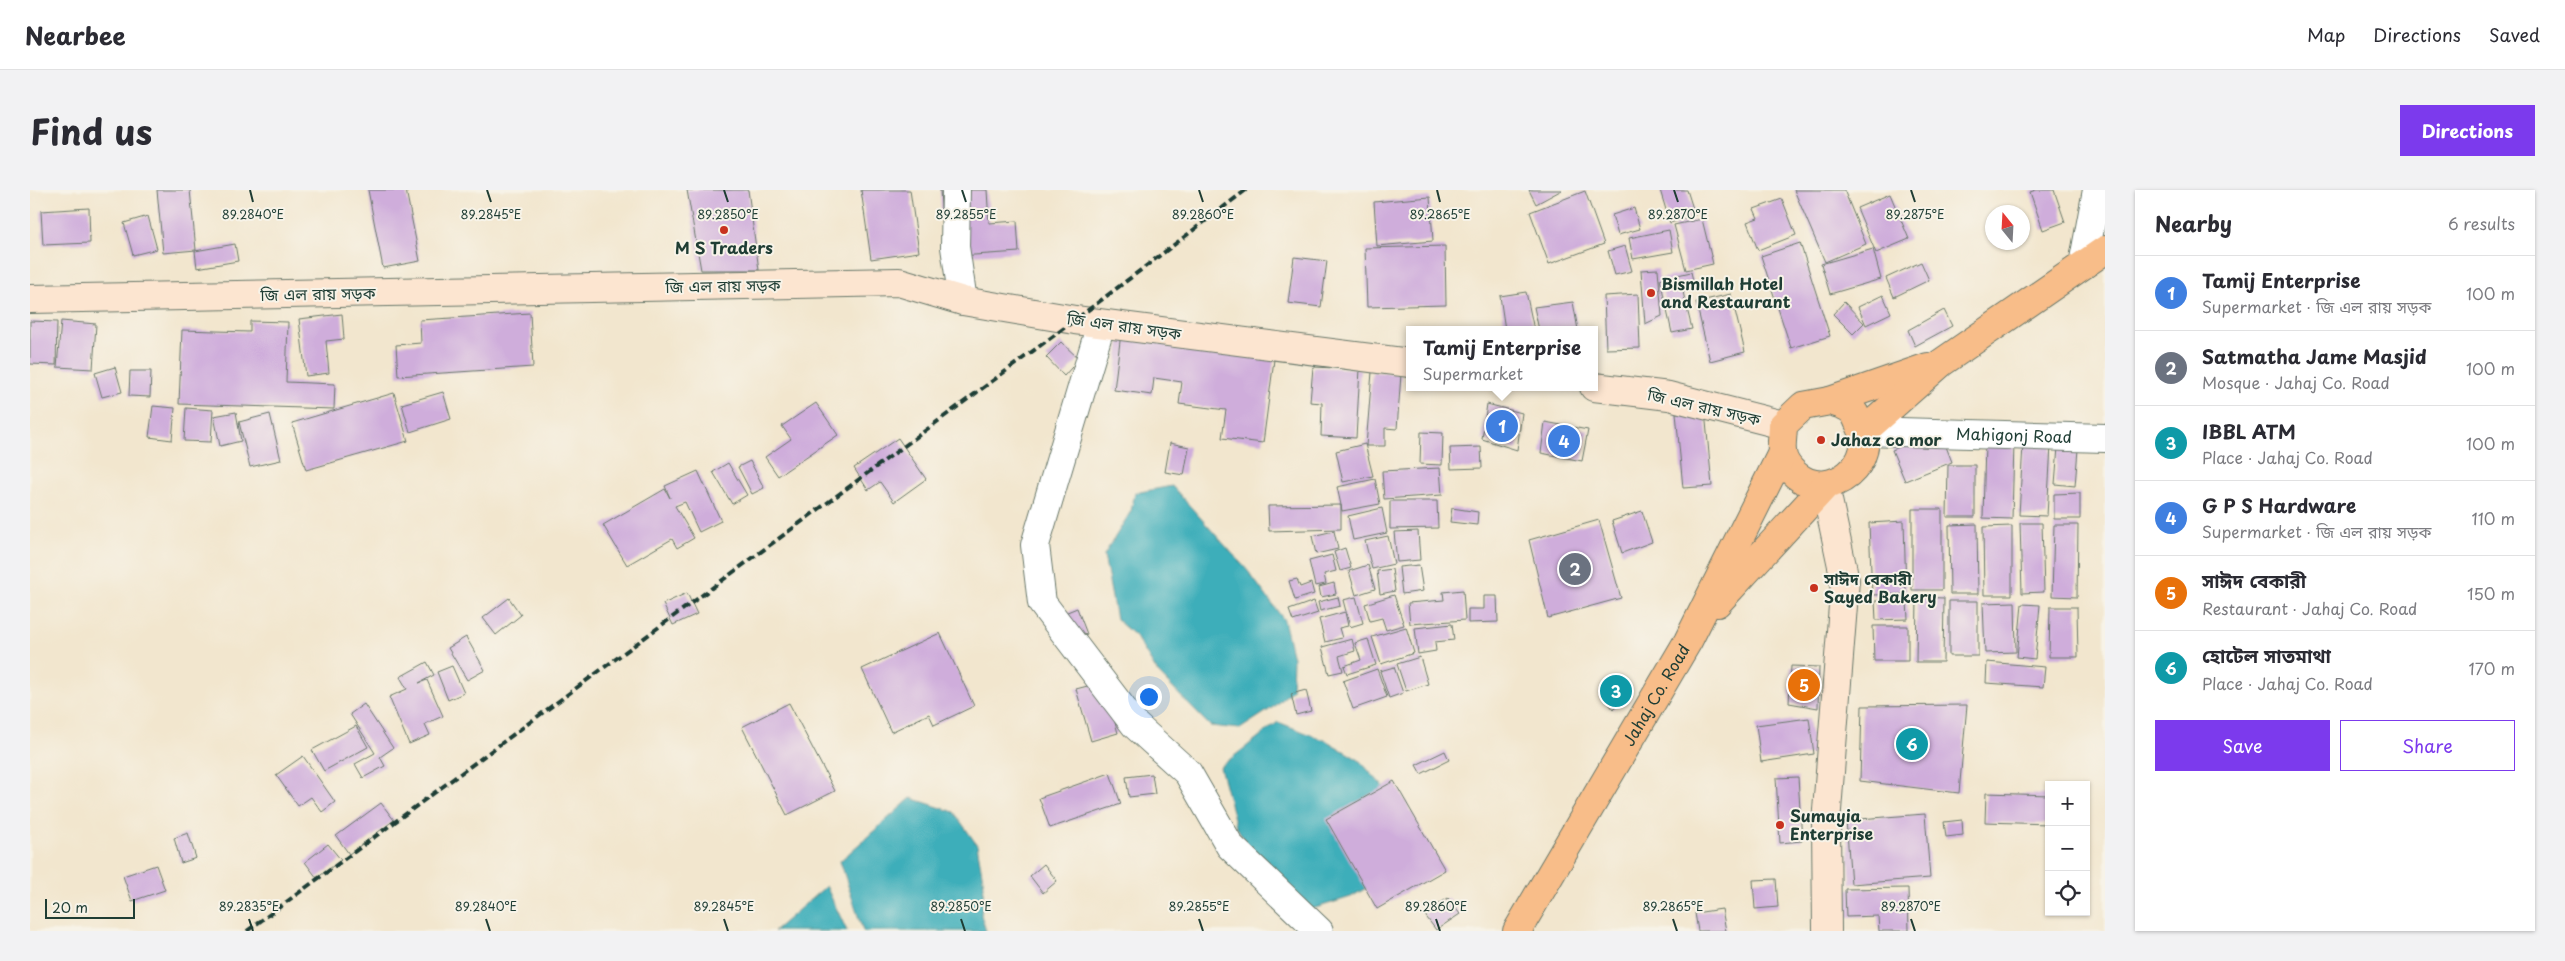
<!DOCTYPE html>
<html lang="en">
<head>
<meta charset="utf-8">
<style>
	body { margin:0; font-family:"Playpen Sans","Noto Sans Bengali",sans-serif; background:#f2f2f3; color:#2b2b33 }
	.controls { position:absolute; right:15px; bottom:15px; display:grid; overflow:hidden; border-radius:0px; box-shadow:0 1px 4px #0004 }
	.controls button { width:45px; height:45px; display:grid; place-items:center; padding:0; border:0; border-bottom:1px solid #e1e1e2; background:#fff; color:#2b2b33; font:25px sans-serif }
	.compass { position:absolute; left:1955px; top:15px; width:45px; height:45px; border-radius:50%; background:#fff; box-shadow:0 1px 4px #0004; rotate:342deg }
	.scale { position:absolute; left:15px; bottom:12px; width:90px; box-sizing:border-box; padding-left:5px; border:2px solid #1f3d34; border-top:0; font-size:14px; line-height:18px; white-space:nowrap; color:#1f3d34; -webkit-text-stroke:4px #f7f3e8; paint-order:stroke }
	.you { position:absolute; left:1118px; top:506px; width:18px; height:18px; margin:-12px; border:4px solid #fff; border-radius:50%; background:#1a73e8; box-shadow:0 0 0 8px #1a73e833 }
	.badge { display:grid; place-items:center; width:32px; height:32px; border-radius:50%; background:#7c3aed; color:#fff; font-size:16px; font-weight:700 }
	.pin { position:absolute; translate:-50% -50%; border:2px solid #fff; box-shadow:0 1px 5px #0006 }
	.popup { position:absolute; left:1376px; top:136px; width:192px; height:65px; box-sizing:border-box; display:grid; place-content:center; border-radius:0px; background:#fff; filter:drop-shadow(0 1px 4px #0005); font-size:16px; white-space:nowrap; color:#7c7c81 }
	.popup b { font-size:19px; color:#2b2b33 }
	.popup::after { content:''; position:absolute; left:50%; top:100%; margin-left:-10px; border:10px solid transparent; border-top-color:#fff }
	.list { margin:0; padding:0; list-style:none }
	h2 { display:flex; justify-content:space-between; align-items:center; height:65px; margin:0; padding:0 20px; font-size:21px }
	h2 small { font-size:16px; font-weight:400; color:#7c7c81 }
	.list li { display:grid; grid-template-columns:32px 1fr auto; gap:15px; align-items:center; box-sizing:border-box; height:75px; padding:0 20px; border-top:1px solid #e1e1e2 }
	.list b { display:block; font-size:19px; white-space:nowrap }
	.list p { margin:0; font-size:16px; white-space:nowrap; color:#7c7c81 }
	.list em { font-size:16px; font-style:normal; color:#7c7c81 }
	.actions { display:flex; gap:10px; padding:15px 20px }
	.actions a { flex:1; padding:11px 0; border:1px solid #7c3aed; border-radius:0px; text-align:center; font-size:18px; color:#7c3aed }
	.actions .main { background:#7c3aed; color:#fff }
	.icon { flex:none; width:28px; height:28px; fill:none; stroke:currentColor; stroke-width:2; stroke-linecap:round; stroke-linejoin:round }
	.map { position:relative; flex:none; width:2075px; height:741px; overflow:hidden; border-radius:0px }
	header { display:flex; align-items:center; gap:30px; box-sizing:border-box; height:70px; padding:0 25px; background:#fff; border-bottom:1px solid #e1e1e2 }
	header strong { font-size:24px }
	nav { display:flex; gap:28px; margin-inline-start:auto; font-size:18px }
	.intro { display:flex; align-items:center; justify-content:space-between; box-sizing:border-box; height:120px; padding:0 30px }
	h1 { margin:0; font-size:35px }
	.button { padding:12px 22px; border-radius:0px; background:#7c3aed; color:#fff; font-size:18px; font-weight:700 }
	main { display:flex; gap:30px; padding:0 30px }
	aside { flex:1; background:#fff; border-radius:0px; box-shadow:0 1px 4px #0004 }
	.map>svg:first-child { display:block }
	.water { fill:#3eaeba; stroke:#2e7677 }
	.building { fill:#cfaddb }
	.lines { fill:none; stroke-linecap:round; stroke-linejoin:round }
	.minor-casing { stroke:#69786a; stroke-width:30 }
	.tertiary-casing { stroke:#69786a; stroke-width:30 }
	.secondary-casing { stroke:#69786a; stroke-width:30 }
	.trunk-casing { stroke:#69786a; stroke-width:30 }
	.minor { stroke:#fff; stroke-width:28 }
	.tertiary { stroke:#fff; stroke-width:28 }
	.secondary { stroke:#fce5d0; stroke-width:28 }
	.trunk { stroke:#f8bd89; stroke-width:28 }
	.rail { stroke:#1f3d34; stroke-width:4; stroke-dasharray:8 4; stroke-linecap:butt }
	.ticks { fill:none; stroke:#1f3d34; stroke-width:2 }
	.poi-dot { fill:#c8321e; stroke:#f7f3e8; stroke-width:2 }
	.labels { text-anchor:middle; stroke-width:4; stroke-linejoin:round; paint-order:stroke }
	.poi-label { font-size:16px; font-weight:bold; fill:#1f3d34; stroke:#f7f3e8; text-anchor:start }
	.street-label { font-size:16px; fill:#1f3d34; stroke:#f7f3e8 }
	.ticks-label { font-size:12px; text-anchor:middle; fill:#1f3d34; stroke:#f7f3e8; stroke-width:4; stroke-linejoin:round; paint-order:stroke }
</style>
</head>
<body>
<header>
<strong>Nearbee</strong>
<nav><a>Map</a><a>Directions</a><a>Saved</a></nav>
</header>
<div class="intro"><h1>Find us</h1><a class="button">Directions</a></div>
<main>
<div class="map">
<svg width="2075" height="741" viewBox="0 0 2075 741">
	<rect width="100%" height="100%" fill="#f7f3e8"/>
	<filter id="ink" filterUnits="userSpaceOnUse"><feTurbulence type="fractalNoise" baseFrequency=".02" numOctaves="2"/><feDisplacementMap in="SourceGraphic" scale="10" xChannelSelector="R" yChannelSelector="G"/><feConvolveMatrix kernelMatrix="1 2 1 2 8 2 1 2 1" color-interpolation-filters="sRGB"/></filter>
	<filter id="wash" filterUnits="userSpaceOnUse"><feTurbulence type="fractalNoise" baseFrequency=".0096" numOctaves="4" result="noise"/><feDisplacementMap in="SourceGraphic" scale="20" xChannelSelector="R" yChannelSelector="G"/><feGaussianBlur stdDeviation="1.12" result="paint"/><feColorMatrix in="noise" values="0 0 0 0 0 0 0 0 0 0 0 0 0 0 0 0 0 1.4 0 .05"/><feComposite in="paint" operator="in"/></filter>
	<g filter="url(#wash)">
		<rect width="100%" height="100%" fill="#f2e6ce"/>
		<path class="water" d="M1142 296 1218 381 1254 430 1263 468 1262 500 1242 518 1210 539 1180 536 1128 483 1106 447 1086 429 1074 365 1101 321 1105 303Z
			M1248 532 1297 551 1329 570 1359 603 1355 687 1321 707 1279 720 1235 684 1206 636 1190 577Z
			M881 608 924 622 947 655 954 695 951 725 956 741H833L810 671Z
			M796 696 817 741H744Z"/>
		<g id="blocks">
			<path class="building" d="M127 0H160L166 60 133 63Z
				M338 0H376L390 71 353 78Z
				M657 0H718L729 80H671Z
				M831 0H880L889 62 841 69Z
				M910 0H957L959 33 987 31 989 62 914 67Z
				M1499 0H1532L1506 14Z
				M1630 0H1657L1665 25 1640 33Z
				M1764 0H1814L1836 54 1795 72Z
				M2006 0H2024L2035 32 2013 40 2000 2Z
				M1555 1 1574 54 1519 74 1500 22Z
				M1860 4 1879 49 1846 63 1827 18Z
				M1400 7 1403 51 1347 56 1344 12Z
				M1752 9 1766 45 1728 60 1717 32 1728 28 1724 19Z
				M59 18 60 53 13 55 11 21Z
				M1604 18 1610 39 1588 45 1582 25Z
				M118 26 127 59 103 65 94 33Z
				M1672 29 1683 74 1656 80 1644 35Z
				M1639 40 1643 62 1603 69 1599 48Z
				M1770 53 1800 146 1761 158 1731 66Z
				M205 54 208 71 167 78 165 61Z
				M1415 56 1416 115 1337 117 1335 58Z
				M1595 56 1602 81 1585 85 1578 61Z
				M1843 59 1851 89 1800 104 1791 74Z
				M1264 67 1297 71 1291 117 1258 113Z
				M1891 72 1899 90 1864 107 1856 88Z
				M1628 79 1632 126 1615 134 1611 80Z
				M1661 82 1665 99 1653 102 1662 139 1642 143 1630 89Z
				M1496 102 1504 140H1475L1470 106Z
				M1608 104 1610 158 1576 159 1574 106Z
				M1701 104 1715 162 1680 171 1666 112Z
				M1853 105 1861 123 1836 135 1828 117Z
				M1543 112 1548 140H1509L1504 117Z
				M1814 112 1834 133 1823 144 1803 124Z
				M1914 120 1922 136 1885 156 1878 140Z
				M500 123 503 177 368 186 366 155 391 153 390 130Z
				M312 124 314 149 296 151 299 183 276 186 269 129Z
				M0 131 27 132 26 175 0 174Z
				M31 131 66 134 63 179 27 177Z
				M220 131 258 132 256 192 305 194 304 219 149 214 152 140 220 142Z
				M1091 143 1245 162 1233 253 1192 248 1196 220 1149 214 1152 192 1124 188 1122 205 1084 200Z
				M1031 152 1049 169 1034 186 1016 167Z
				M85 177 92 202 72 207 65 183Z
				M1283 177 1330 179 1326 248 1291 246 1292 213 1280 212Z
				M100 181H121L120 207 99 206Z
				M1342 182 1371 184 1367 239 1355 238V256H1336Z
				M413 202 421 229 380 242 372 214Z
				M364 203 378 251 276 280 262 233Z
				M786 213 808 245 748 286 735 267 761 249 752 236Z
				M1457 214 1492 223 1487 260 1452 249Z
				M123 216 145 218 142 250 119 247Z
				M156 218 183 220 181 252 154 251Z
				M1675 221 1682 296 1653 298 1646 223Z
				M206 222 211 251 190 256 184 226Z
				M240 224 251 270 220 277 209 232Z
				M1515 232 1558 240 1552 271 1511 263Z
				M1910 241 1922 272 1875 291 1862 260Z
				M1391 242 1413 243 1412 275 1390 274Z
				M868 248 896 289 864 312 850 292 838 300 824 278Z
				M1140 253 1159 257 1154 285 1135 282Z
				M1955 253H1984L1982 329 1953 328Z
				M1335 254 1343 286 1313 292 1306 261Z
				M1993 254 2021 255 2017 326 1989 325Z
				M1451 257 1452 278 1421 279 1420 258Z
				M2028 257 2048 259 2045 296 2025 294Z
				M720 271 734 298 722 304 708 277Z
				M698 273 717 305 702 314 683 282Z
				M1918 275H1945V327H1917Z
				M1410 278 1412 305 1354 309 1352 281Z
				M668 281 691 331 669 342 655 312 645 316 664 348 647 358 642 349 597 375 573 335 635 299 640 308 635 296Z
				M1345 289 1350 314 1312 321 1311 315V339L1239 341 1238 316 1311 315 1307 297Z
				M2050 303V329H2024V304Z
				M1360 311H1407L1408 338 1360 339Z
				M1352 318 1357 343 1323 350 1318 326Z
				M1422 318 1448 322 1447 335 1420 332Z
				M1882 319H1912V400H1882Z
				M1612 321 1622 352 1592 363 1582 331Z
				M1569 330 1591 408 1518 428 1499 350Z
				M1874 331 1876 404 1842 405 1839 333Z
				M1990 333H2012L2014 402 1992 403Z
				M1947 334 1948 404H1920L1919 335Z
				M2024 335H2048L2047 407 2022 406Z
				M1982 336V405H1954L1953 337Z
				M1304 341 1308 359 1286 364 1282 346Z
				M1388 341 1390 370 1367 372 1364 342Z
				M1358 346 1364 374 1342 379 1335 351Z
				M1315 358 1321 378 1310 381 1304 362Z
				M1302 365 1306 381 1294 384 1296 394 1285 396 1279 371Z
				M1338 375 1345 399 1326 405 1319 381Z
				M1389 375 1393 401 1372 404 1369 377Z
				M1362 379 1365 401 1350 404 1347 381Z
				M1267 389 1270 397 1281 393 1284 404 1265 410 1259 391Z
				M1304 393 1306 404 1291 407 1289 397Z
				M1433 400 1435 430 1380 434 1378 413 1414 410 1413 402Z
				M657 403 667 424 643 435 633 414Z
				M1364 405 1374 435 1356 440 1352 428 1340 431 1335 414Z
				M1454 406H1467L1468 432 1438 433V419H1454Z
				M1308 407 1310 416 1290 421 1288 412Z
				M1326 407 1333 433 1320 437 1313 410Z
				M1887 407 1914 408 1913 472H1886Z
				M479 408 491 425 466 445 453 428Z
				M1877 410 1878 429 1846 430 1845 411Z
				M1284 411 1288 423 1263 431 1259 420Z
				M1919 411H1948V466H1919Z
				M1985 412 1986 462 1955 463 1953 413Z
				M1992 414 2010 415 2005 469 1987 467Z
				M2020 417H2047L2048 467H2019Z
				M1047 418 1057 444 1040 451 1030 425Z
				M1315 422 1318 436 1309 438 1312 448 1295 452 1289 429Z
				M1422 434 1424 450 1405 452 1406 461 1388 464 1385 438Z
				M1843 436H1878V471H1844Z
				M1376 437 1384 463 1351 474 1342 447Z
				M910 443 944 516 904 535 899 524 861 542 832 479Z
				M436 447 455 480 437 490 418 458Z
				M1322 449 1325 461 1309 466 1313 481 1299 484 1292 457Z
				M1338 449 1346 475 1317 484 1314 476 1331 470 1325 453Z
				M1390 467 1398 494 1376 501 1367 474Z
				M397 472 404 485 389 493 397 490 413 526 395 534 400 545 379 554 359 507 377 499 370 487Z
				M1957 472 2015 477 2013 497 1956 493Z
				M422 476 434 503 418 510 407 482Z
				M1761 476 1789 477 1788 518 1759 513Z
				M1364 477 1373 503 1359 508 1350 481Z
				M1347 479 1357 507 1323 519 1313 491Z
				M1586 488 1600 498 1583 519 1572 504Z
				M1073 492 1088 543 1061 551 1046 499Z
				M1276 500 1281 521 1266 525 1261 504Z
				M759 513 805 601 757 625 712 537Z
				M334 514 363 558 350 567 355 576 333 588 325 574 345 563 320 524Z
				M1937 515 1929 603 1830 591 1832 516Z
				M1779 528 1784 564 1731 572 1726 535Z
				M326 536 338 557 294 581 282 560Z
				M1415 561 1419 570 1391 584 1386 575Z
				M273 566 305 612 292 622 281 607 268 616 246 585Z
				M1080 583 1091 614 1020 638 1009 608Z
				M1122 584 1125 604 1099 607 1096 587Z
				M1768 587 1772 651 1750 653 1746 588Z
				M1364 591 1415 680 1347 719 1296 629Z
				M1956 603 2019 605V634L1955 632Z
				M351 613 364 630 319 664 306 646Z
				M1895 624 1900 688 1821 694 1816 630Z
				M1932 630 1933 645 1916 647 1914 632Z
				M158 643 166 668 151 673 144 648Z
				M298 654 311 670 287 688 275 672Z
				M1014 674 1027 691 1013 703 1000 686Z
				M126 675 135 700 102 711 93 686Z
				M1746 689 1748 717 1725 719 1723 690Z
				M1878 698 1879 741H1849L1848 726 1816 727 1815 699Z
				M1418 708 1430 724 1406 740 1394 724Z
				M1692 719 1696 741H1668L1665 723Z"/>
		</g>
	</g>
	<g filter="url(#ink)">
		<use href="#blocks" fill-opacity="0" stroke="#69786a" stroke-width="1"/>
		<g class="lines">
			<defs>
				<path id="minor" d="M2053 75 2067 0
					M1071 134 1005 355 1012 413 1105 535 1158 583 1200 656 1289 741"/>
				<g id="tertiary">
					<path d="M926 0 925 57 933 111"/>
					<path id="s1" d="M1834 241 2075 248"/>
				</g>
				<path id="secondary" d="M0 109 869 92 933 111 1045 130 1380 173
					M1564 197 1639 206 1753 235
					M1795 296 1815 390 1796 633 1797 741"/>
				<g id="trunk">
					<path d="M1800 211C1806 213 1816 215 1821 220 1825 222 1827 229 1829 233 1851 271 1800 314 1766 285 1759 279 1753 272 1752 262 1751 254 1753 244 1753 235L1773 216Z"/>
					<path d="M1800 211 1898 177"/>
					<path d="M1834 241 1911 173 2075 60"/>
					<path d="M1687 413 1795 296"/>
					<path id="s2" d="M1487 741 1658 451 1752 263"/>
				</g>
			</defs>
			<use href="#minor" class="minor-casing"/>
			<use href="#tertiary" class="tertiary-casing"/>
			<use href="#secondary" class="secondary-casing"/>
			<use href="#trunk" class="trunk-casing"/>
			<use href="#minor" class="minor"/>
			<use href="#tertiary" class="tertiary"/>
			<use href="#secondary" class="secondary"/>
			<use href="#trunk" class="trunk"/>
			<path class="rail" d="M217 741 1045 130 1216 0"/>
		</g>
	</g>
	<path class="ticks" d="M220 0 223 12M457 0 461 12M694 0 698 12M932 0 936 12M1169 0 1173 12M1407 0 1410 12M1644 0 1648 12M1881 0 1885 12M219 729 223 741M456 729 460 741M694 729 698 741M931 729 935 741M1169 729 1173 741M1406 729 1410 741M1643 729 1647 741M1881 729 1885 741"/>
	<g class="poi-dot">
		<circle cx="694" cy="40" r="5"/>
		<circle cx="1621" cy="103" r="5"/>
		<circle cx="1791" cy="250" r="5"/>
		<circle cx="1784" cy="398" r="5"/>
		<circle cx="1750" cy="635" r="5"/>
	</g>
	<g class="labels">
		<g class="poi-label">
			<text x="694" y="64" text-anchor="middle">M S Traders</text>
			<text x="1631" y="100">Bismillah Hotel<tspan x="1631" dy="18">and Restaurant</tspan></text>
			<text x="1801" y="256">Jahaz co mor</text>
			<text x="1794" y="395">সাঈদ বেকারী<tspan x="1794" dy="18">Sayed Bakery</tspan></text>
			<text x="1760" y="632">Sumayia<tspan x="1760" dy="18">Enterprise</tspan></text>
		</g>
		<g class="street-label">
			<text transform="translate(693 96) rotate(-1)" y="6">জি এল রায় সড়ক</text>
			<text transform="translate(288 104) rotate(-1)" y="6">জি এল রায় সড়ক</text>
			<text transform="translate(1094 136) rotate(8)" y="6">জি এল রায় সড়ক</text>
			<text transform="translate(1674 217) rotate(13)" y="6">জি এল রায় সড়ক</text>
			<text dy="6" stroke="none"><textPath href="#s1" startOffset="150">Mahigonj Road</textPath></text>
			<text dy="6" stroke="none"><textPath href="#s2" startOffset="274">Jahaj Co. Road</textPath></text>
		</g>
	</g>
	<g class="ticks-label">
		<text x="223" y="29">89.2840°E</text>
		<text x="461" y="29">89.2845°E</text>
		<text x="698" y="29">89.2850°E</text>
		<text x="936" y="29">89.2855°E</text>
		<text x="1173" y="29">89.2860°E</text>
		<text x="1410" y="29">89.2865°E</text>
		<text x="1648" y="29">89.2870°E</text>
		<text x="1885" y="29">89.2875°E</text>
		<text x="219" y="721">89.2835°E</text>
		<text x="456" y="721">89.2840°E</text>
		<text x="694" y="721">89.2845°E</text>
		<text x="931" y="721">89.2850°E</text>
		<text x="1169" y="721">89.2855°E</text>
		<text x="1406" y="721">89.2860°E</text>
		<text x="1643" y="721">89.2865°E</text>
		<text x="1881" y="721">89.2870°E</text>
	</g>
</svg>
<div class="controls">
<button>+</button>
<button>−</button>
<button><svg class="icon" aria-label="locate" viewBox="0 0 24 24"><circle cx="12" cy="12" r="6"/><path d="M12 2v4M12 18v4M2 12h4M18 12h4"/></svg></button>
</div>
<svg class="compass" viewBox="-18 -18 36 36"><path d="M0-13l5 13h-10z" fill="#e53935"/><path d="M0 13l5-13h-10z" fill="#7c7c81"/></svg>
<div class="scale">20 m</div>
<div class="you"></div>
<div class="pin badge" style="left:1472px;top:236px;background:#3f7fe0">1</div>
<div class="popup"><b>Tamij Enterprise</b>Supermarket</div>
<div class="pin badge" style="left:1545px;top:379px;background:#6b7280">2</div>
<div class="pin badge" style="left:1586px;top:501px;background:#0f9aa8">3</div>
<div class="pin badge" style="left:1534px;top:251px;background:#3f7fe0">4</div>
<div class="pin badge" style="left:1774px;top:495px;background:#e8710a">5</div>
<div class="pin badge" style="left:1882px;top:554px;background:#0f9aa8">6</div>
</div>
<aside>
<h2>Nearby<small>6 results</small></h2>
<ul class="list">
<li><span class="badge" style="background:#3f7fe0">1</span><div><b>Tamij Enterprise</b><p>Supermarket · জি এল রায় সড়ক</p></div><em>100 m</em></li>
<li><span class="badge" style="background:#6b7280">2</span><div><b>Satmatha Jame Masjid</b><p>Mosque · Jahaj Co. Road</p></div><em>100 m</em></li>
<li><span class="badge" style="background:#0f9aa8">3</span><div><b>IBBL ATM</b><p>Place · Jahaj Co. Road</p></div><em>100 m</em></li>
<li><span class="badge" style="background:#3f7fe0">4</span><div><b>G P S Hardware</b><p>Supermarket · জি এল রায় সড়ক</p></div><em>110 m</em></li>
<li><span class="badge" style="background:#e8710a">5</span><div><b>সাঈদ বেকারী</b><p>Restaurant · Jahaj Co. Road</p></div><em>150 m</em></li>
<li><span class="badge" style="background:#0f9aa8">6</span><div><b>হোটেল সাতমাথা</b><p>Place · Jahaj Co. Road</p></div><em>170 m</em></li>
</ul>
<div class="actions"><a class="main">Save</a><a>Share</a></div>
</aside>
</main>
</body>
</html>
